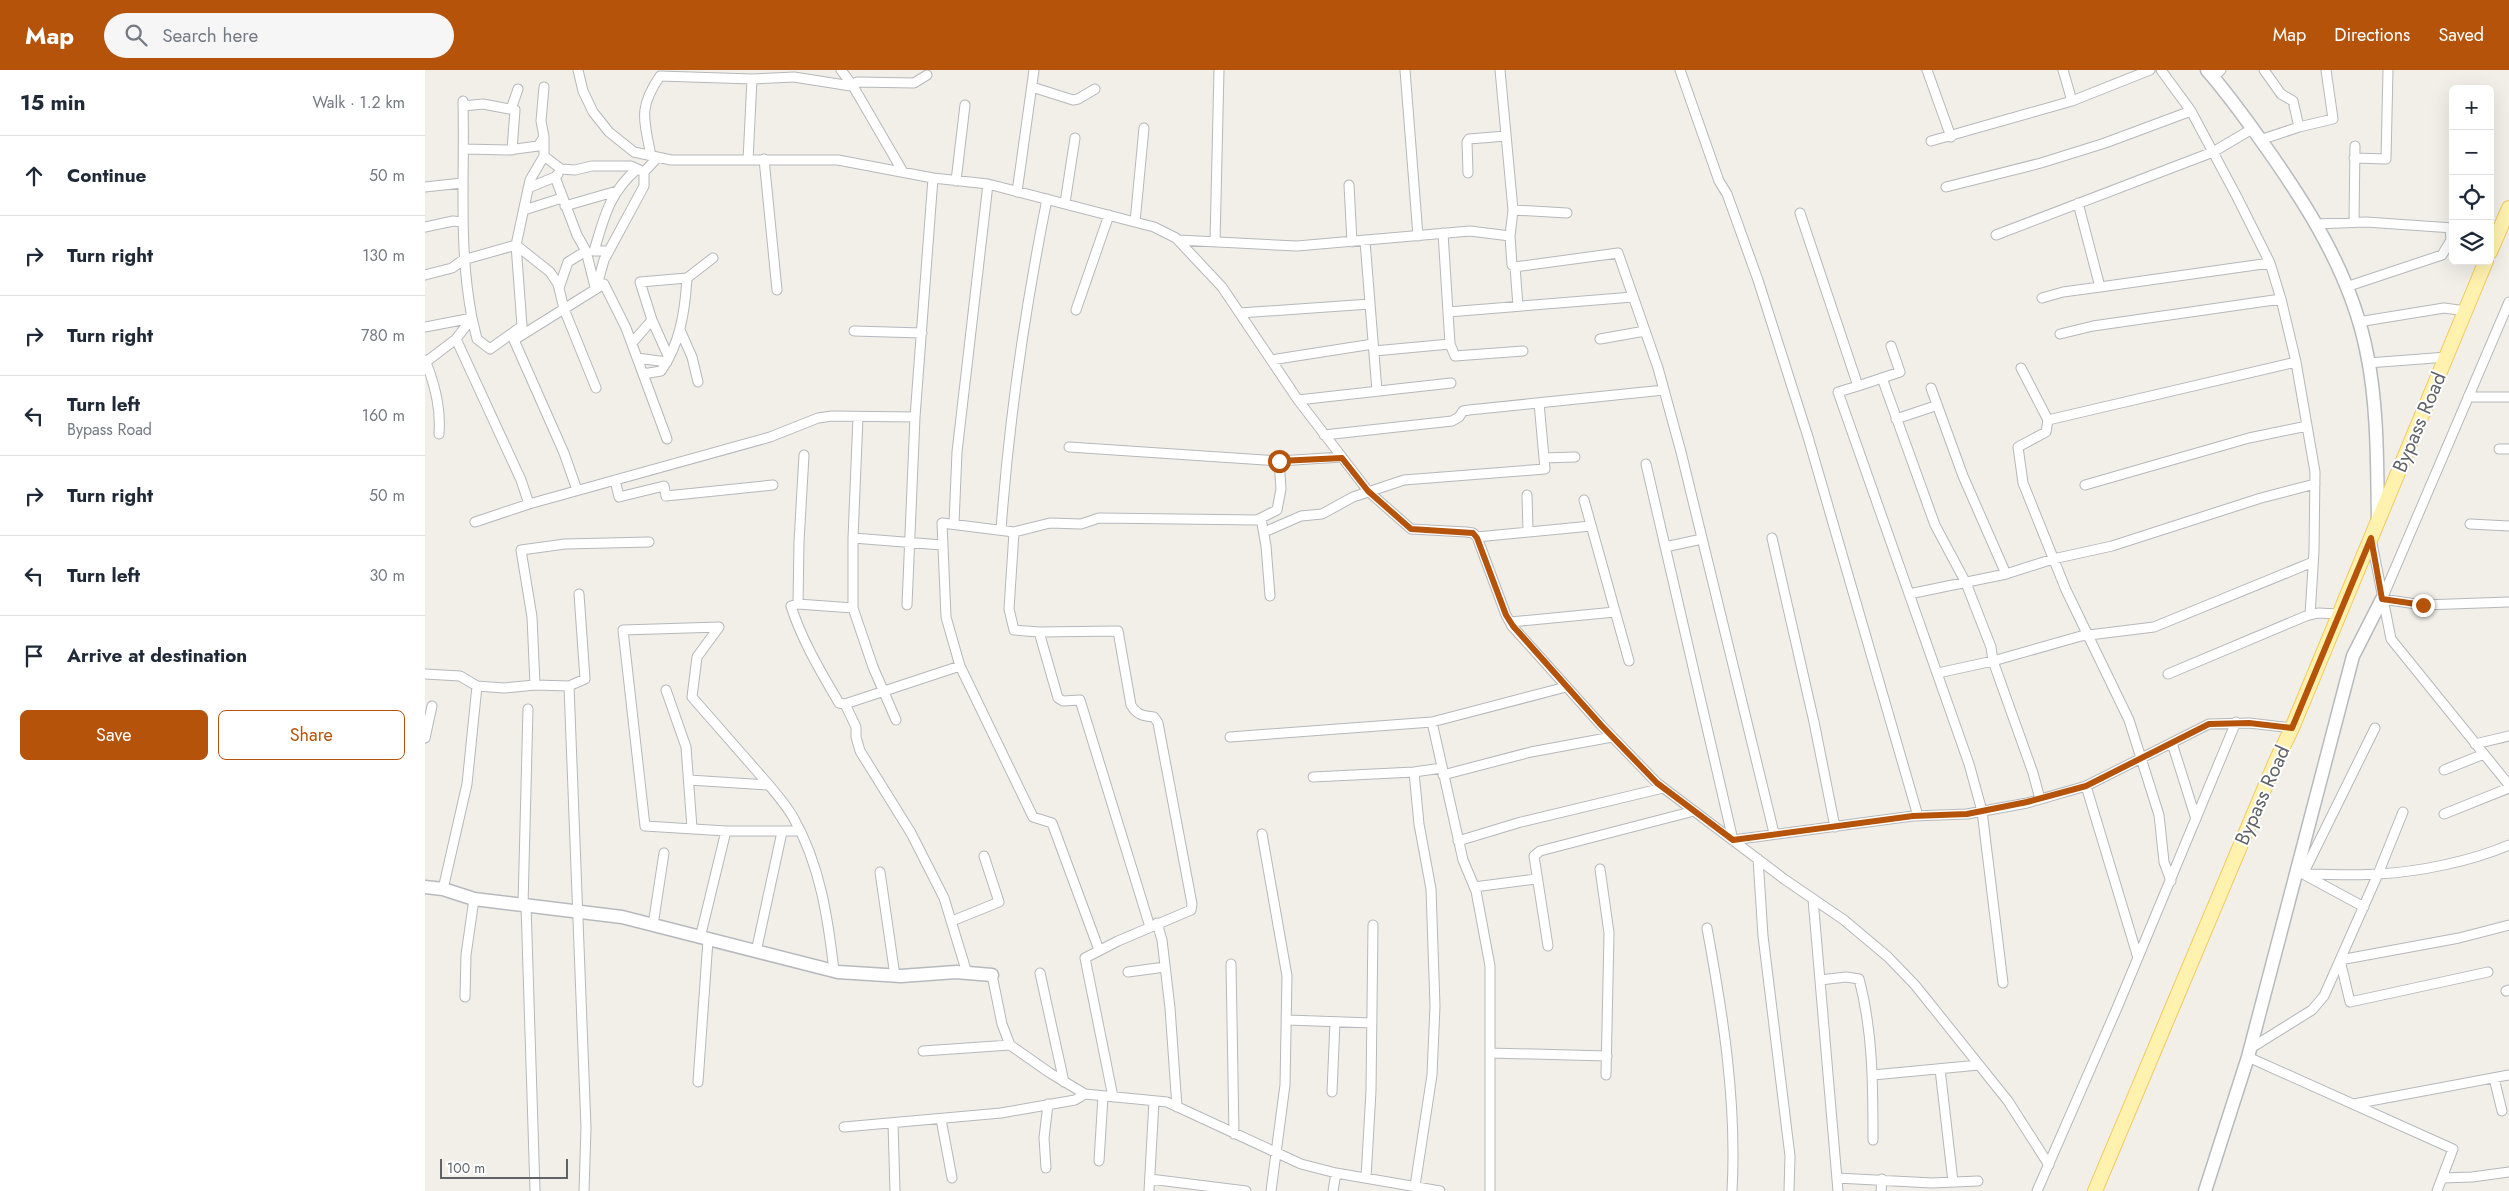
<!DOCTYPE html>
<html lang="en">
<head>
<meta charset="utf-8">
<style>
	body { margin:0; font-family:Jost,sans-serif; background:#f6f6f7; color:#1f2937 }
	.controls { position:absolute; right:15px; top:15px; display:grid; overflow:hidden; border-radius:8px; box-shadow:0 5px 20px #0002 }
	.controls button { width:45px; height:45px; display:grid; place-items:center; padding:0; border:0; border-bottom:1px solid #e0e1e3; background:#fff; color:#1f2937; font:25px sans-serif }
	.scale { position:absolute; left:15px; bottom:12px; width:128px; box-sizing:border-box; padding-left:5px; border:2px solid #5f6368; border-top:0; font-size:14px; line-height:18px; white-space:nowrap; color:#5f6368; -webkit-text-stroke:4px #fff; paint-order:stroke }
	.stop { position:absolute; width:15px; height:15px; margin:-11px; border:4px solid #b45309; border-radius:50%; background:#fff }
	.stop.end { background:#b45309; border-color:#fff; box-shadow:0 1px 5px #0008 }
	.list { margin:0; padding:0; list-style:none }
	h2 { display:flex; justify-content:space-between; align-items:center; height:65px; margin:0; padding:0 20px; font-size:21px }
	h2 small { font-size:16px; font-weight:400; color:#747a83 }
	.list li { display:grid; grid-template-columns:32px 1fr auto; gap:15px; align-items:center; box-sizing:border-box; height:80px; padding:0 20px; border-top:1px solid #e0e1e3 }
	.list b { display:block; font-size:19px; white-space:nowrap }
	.list p { margin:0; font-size:16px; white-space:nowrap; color:#747a83 }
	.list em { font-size:16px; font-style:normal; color:#747a83 }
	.actions { display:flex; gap:10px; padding:15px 20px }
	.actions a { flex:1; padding:11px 0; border:1px solid #b45309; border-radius:8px; text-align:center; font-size:18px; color:#b45309 }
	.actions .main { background:#b45309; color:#fff }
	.icon { flex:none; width:28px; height:28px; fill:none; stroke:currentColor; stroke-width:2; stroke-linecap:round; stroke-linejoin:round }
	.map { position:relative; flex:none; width:2084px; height:1121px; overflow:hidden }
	header { display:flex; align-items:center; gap:30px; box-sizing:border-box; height:70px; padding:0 25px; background:#b45309; color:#fff }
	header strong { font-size:24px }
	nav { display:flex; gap:28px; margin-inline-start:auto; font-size:18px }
	.search { width:350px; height:45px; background:#f6f6f7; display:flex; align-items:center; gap:12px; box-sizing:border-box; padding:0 18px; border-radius:28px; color:#747a83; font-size:19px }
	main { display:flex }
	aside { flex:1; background:#fff }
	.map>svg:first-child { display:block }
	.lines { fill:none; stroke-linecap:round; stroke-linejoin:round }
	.street-casing { stroke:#b5b8bc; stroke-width:11 }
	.secondary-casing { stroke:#b6babf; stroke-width:15 }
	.primary-casing { stroke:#f2c960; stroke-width:16 }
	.street { stroke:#fff; stroke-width:9 }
	.secondary { stroke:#fff; stroke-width:12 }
	.primary { stroke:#fff2af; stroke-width:14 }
	.route { stroke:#b45309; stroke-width:6 }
	.labels { text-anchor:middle; stroke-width:4; stroke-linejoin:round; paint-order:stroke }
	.street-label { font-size:20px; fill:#5f6368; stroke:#fff }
</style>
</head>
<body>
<header>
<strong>Map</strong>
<div class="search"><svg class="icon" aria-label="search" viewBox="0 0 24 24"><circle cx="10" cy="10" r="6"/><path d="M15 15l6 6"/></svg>Search here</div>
<nav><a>Map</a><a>Directions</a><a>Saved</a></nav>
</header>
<main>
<aside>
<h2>15 min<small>Walk · 1.2 km</small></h2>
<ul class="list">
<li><svg class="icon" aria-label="ahead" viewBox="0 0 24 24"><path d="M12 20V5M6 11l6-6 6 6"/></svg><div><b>Continue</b></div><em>50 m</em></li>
<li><svg class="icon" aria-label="right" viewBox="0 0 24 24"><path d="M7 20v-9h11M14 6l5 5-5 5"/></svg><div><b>Turn right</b></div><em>130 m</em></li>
<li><svg class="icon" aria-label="right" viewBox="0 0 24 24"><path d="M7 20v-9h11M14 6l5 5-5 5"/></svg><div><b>Turn right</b></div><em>780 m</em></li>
<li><svg class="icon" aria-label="left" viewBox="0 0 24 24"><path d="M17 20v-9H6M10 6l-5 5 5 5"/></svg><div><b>Turn left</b><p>Bypass Road</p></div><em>160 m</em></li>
<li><svg class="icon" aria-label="right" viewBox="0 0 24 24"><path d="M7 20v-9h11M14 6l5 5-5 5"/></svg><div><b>Turn right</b></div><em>50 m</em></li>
<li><svg class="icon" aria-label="left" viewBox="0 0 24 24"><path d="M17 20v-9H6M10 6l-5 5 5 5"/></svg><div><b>Turn left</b></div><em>30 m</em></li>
<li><svg class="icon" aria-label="arrive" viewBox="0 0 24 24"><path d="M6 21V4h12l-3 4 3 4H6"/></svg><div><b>Arrive at destination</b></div></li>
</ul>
<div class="actions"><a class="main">Save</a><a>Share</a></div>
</aside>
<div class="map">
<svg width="2084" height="1121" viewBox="0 0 2084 1121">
	<rect width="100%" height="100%" fill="#f1efe8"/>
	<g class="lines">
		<defs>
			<path id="street" d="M153 0 158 21 168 42 184 62 209 82 246 90H413L508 108 563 114 729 157 751 168 797 217 873 330 943 421 986 459 1041 462 1048 463 1052 467 1081 545 1087 556 1176 655 1232 713 1359 809 1419 850 1463 887 1490 915 1583 1031 1624 1095
				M416 0 428 16 478 102
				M980 0 993 166
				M1075 0 1088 140 1085 166
				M1255 0 1294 111 1302 124 1333 210 1383 367 1493 746
				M1502 0 1526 67
				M1638 0 1647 31
				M1736 0 1766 41 1812 127 1845 193 1856 229 1871 292 1890 402 1889 481 1885 545
				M1788 7 1796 0
				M607 17 648 30 653 29 670 19
				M38 36 58 34 90 40 87 80
				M86 39 93 19
				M1874 57 1908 49 1901 0
				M1835 70 1874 57 1868 31 1856 24 1839 0
				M1506 71 1647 31 1725 0
				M39 79 83 80 113 76 119 67 116 51 119 17
				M119 86 136 99 150 100 167 96H206L219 102 233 87
				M226 86C219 49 213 38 235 6L327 9 369 7 426 16 432 12 489 13 502 5
				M1929 88 1961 89 1963 0
				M339 89 352 220
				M323 90 327 9
				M1043 103 1042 72 1044 69 1081 66
				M130 107 152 165 161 181 170 217
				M531 111 540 35
				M924 115 927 172
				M0 117 37 113
				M1521 117 1616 93 1680 73 1766 41
				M103 118 130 107 133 104
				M592 122 609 0
				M640 133 650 68
				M1653 133 1675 217 1845 193
				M140 136 192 121
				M99 140 137 128
				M1088 140 1142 143
				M1375 143 1433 316 1413 322 1544 694 1557 741 1578 913
				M710 152 719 58
				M1929 152 1930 76
				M1890 154 1941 152 2028 158
				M0 157 28 151 37 152
				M1018 163 1025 274 1030 286 1098 281
				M1571 165 1788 82 1827 59
				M753 170 872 176 1045 161 1085 166 1087 195 1090 197 1193 183 1233 298 1256 382 1349 763
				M940 171 952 321
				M790 172 794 0
				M91 175 125 202 133 214 139 239 171 318
				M184 181H169C179 148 184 123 212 99
				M1090 197 1093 236
				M0 205 27 198 38 190 91 175 105 110 119 86V67
				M1921 217 2017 185 2026 170 2025 158
				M134 218 143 192 161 181
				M171 219 179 190 219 116V102
				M1617 228 1638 222 1675 217
				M2084 232 1957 529 1998 535 2084 532
				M651 240 684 145
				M1023 242 1208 227
				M815 243 945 234
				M1933 252 2019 238 2041 241
				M0 257 47 248 52 269 65 279 97 256 91 175
				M255 260 267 287 273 312
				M429 261 497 263
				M1635 264 1668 256 1856 229
				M31 269 96 410 104 434
				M1175 269 1220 261
				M207 273 227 250
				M949 281 1025 274
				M212 288 242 292
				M244 288 227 250 215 212 262 208
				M0 290C10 314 16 338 14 364
				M846 290 948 274
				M1 292 31 269 47 248C33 176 40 104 38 31
				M1943 293 2022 287
				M1596 298 1623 350 1871 292
				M218 304 236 301C255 274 260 241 262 208L288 188
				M1457 308 1475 302 1466 276
				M1433 316 1457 308 1510 455 1541 513 1566 577 1568 591 1608 703 1615 729
				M1506 318 1538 406 1581 504
				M2043 327H2084
				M873 330 1026 313
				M433 347 428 468V538L448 597 471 650
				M1471 349 1507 337
				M1623 350 1621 362 1593 377 1598 413 1641 520 1704 650 1734 745 1739 792 1746 811
				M899 365 1027 351 1034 347 1038 341 1044 340 1239 320
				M644 377 854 391 917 387
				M2074 379H2084
				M1119 388 1150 387
				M1221 394 1308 770 1488 746 1542 744 1602 733 1661 716 1784 654 1824 653 1867 658
				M190 410 194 427 239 416 241 426 348 415
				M1660 415 1824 368 1882 356
				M152 420 139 383 89 270 179 214 201 258 242 369
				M1102 425 1103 461
				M1159 430 1204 591
				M836 448 841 476 845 526
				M50 452 104 434 345 367 393 348 407 346 490 347
				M529 454 532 382 563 114
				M2045 454 2084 456
				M576 460C584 348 600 239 622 129
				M844 460 876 446 897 444 928 427 979 410 1120 399 1114 333
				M589 462 584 539 589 560 614 562 693 561 706 635C712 645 718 646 729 647L733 653 767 834 766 840 693 871 660 888 688 1027
				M1052 467 1166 456
				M428 468 517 475
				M1347 468 1389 652 1410 757
				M1946 468 1966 569 2084 715
				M1240 477 1277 469
				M1484 524 1581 504 1628 489 1687 476 1836 428 1890 414
				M373 534 374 472 379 385
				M482 535 490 347 508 108
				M428 538 373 534 366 536C377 571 396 602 414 633L420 634 431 657V667L435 681 486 763 519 828 542 903
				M1085 552 1190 542
				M614 562 633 628 638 631 655 630 725 857
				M535 596 608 747 627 753 674 880
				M1513 603 1568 591 1656 566 1729 557 1888 492
				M0 604 35 606 52 616
				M1743 604 1881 546 1893 543 1915 544
				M110 615 144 616 160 609 154 524
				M144 616 161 1058 159 1121
				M241 620 261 677 267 758
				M420 634 535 596 521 547 517 453 589 462 625 453 656 454 674 448 832 450 852 440 856 419 854 391
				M1007 652 1038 790 1051 821 1065 896V1121
				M805 667 1007 652 1141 617
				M0 668 7 636
				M1747 673 1771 749
				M2050 674 2084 666
				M2019 700 2059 684
				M989 702 994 754 1006 819 1010 936 1007 1005 990 1116
				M1018 705 1106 682 1187 667
				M888 707 989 702 1017 698
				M264 710 343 715
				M1661 716 1713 888
				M2019 744 2084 718
				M374 761H301L220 756 198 560 294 557 272 587 267 627C288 651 309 675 330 699 343 714 358 730 368 747 395 794 403 848 409 901
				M837 764 862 906 860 1015 846 1121
				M1033 771 1096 752 1238 718
				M1333 789 1338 866 1365 1086 1364 1121
				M1175 799 1184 863 1181 1005
				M455 802 470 906
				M1880 804C1904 804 1929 806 1953 804 1994 802 2047 791 2084 775
				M1049 817 1111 809
				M18 819 42 714 52 616 79 618 110 615 107 547 96 480 140 474 224 472
				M1388 829 1413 1121
				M98 835 103 639
				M101 835 110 1121
				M1939 837 1878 804 1950 658
				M527 851 574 832 559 786
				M732 853 737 870 745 938 752 1037
				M228 855 239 783
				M1282 858C1298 945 1312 1032 1307 1121
				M275 868 301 761
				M1123 876 1109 786 1115 781 1269 741
				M331 882 357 762
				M806 894 809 1064
				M703 902 740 897
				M2063 902 1925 932 1915 890 2034 868 2084 855
				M615 903 639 1012
				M567 905 577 954 585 975 625 1003 660 1024 742 1032 876 1094 911 1103 1015 1121
				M1395 910 1421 907 1434 909C1448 961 1448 1016 1448 1070
				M2081 921 2084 920
				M40 927 41 885 49 829
				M862 950 947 953
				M1826 978 1887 940 1899 926 1953 804 1978 742
				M498 981 585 975
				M1065 983 1182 986
				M1823 987 2028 1079 2012 1121
				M1515 999 1528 1112
				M1448 1005 1554 995
				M2069 1008 2077 1041
				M273 1012 283 870
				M907 1022 910 952
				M1929 1034 2084 1005
				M516 1049 527 1108
				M468 1053 470 1121
				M419 1057 576 1043 650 1030 660 1024
				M674 1091 678 1026
				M621 1098 619 1068 623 1034
				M941 1108 946 1021 948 855
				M1412 1108 1507 1113 1553 1111
				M2017 1108 2047 1107 2084 1102
				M725 1109 821 1121
				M724 1121 729 1031
				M908 1121 911 1103
				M1456 1121 1457 1109
				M1612 1121 1692 938 1811 652"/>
			<path id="secondary" d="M1782 0C1801 22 1818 45 1835 69 1881 133 1927 205 1942 284 1953 337 1952 396 1953 450
				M0 817 18 819 49 829 197 847 413 902 476 906 531 902 567 905
				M1780 1121 1823 987 1928 586 1957 529"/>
			<path id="primary" d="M2065 182 2084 138
				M1670 1121 1851 691 1867 658 2061 191"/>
		</defs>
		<use href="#street" class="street-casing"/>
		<use href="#secondary" class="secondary-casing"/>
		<use href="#primary" class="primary-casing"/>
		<use href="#street" class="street"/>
		<use href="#secondary" class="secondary"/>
		<use href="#primary" class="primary"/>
	</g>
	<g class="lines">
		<path class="route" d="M854 391 917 388 943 421 986 459 1048 463 1052 468 1081 545 1088 556 1176 655 1232 713 1308 770 1488 746 1542 744 1602 732 1661 716 1784 654 1824 653 1867 658 1946 468 1957 529 1998 535"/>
	</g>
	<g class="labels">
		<g class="street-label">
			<text transform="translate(1994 352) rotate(-67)" y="7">Bypass Road</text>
			<text transform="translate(1837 725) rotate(-66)" y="7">Bypass Road</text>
		</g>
	</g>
</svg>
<div class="controls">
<button>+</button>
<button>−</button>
<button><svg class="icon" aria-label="locate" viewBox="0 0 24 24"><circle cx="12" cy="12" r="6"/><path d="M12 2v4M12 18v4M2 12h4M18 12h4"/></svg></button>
<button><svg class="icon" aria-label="layers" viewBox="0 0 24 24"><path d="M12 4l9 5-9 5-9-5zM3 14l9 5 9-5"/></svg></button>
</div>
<div class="scale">100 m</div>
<div class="stop" style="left:854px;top:391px"></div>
<div class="stop end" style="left:1998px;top:535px"></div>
</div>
</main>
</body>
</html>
